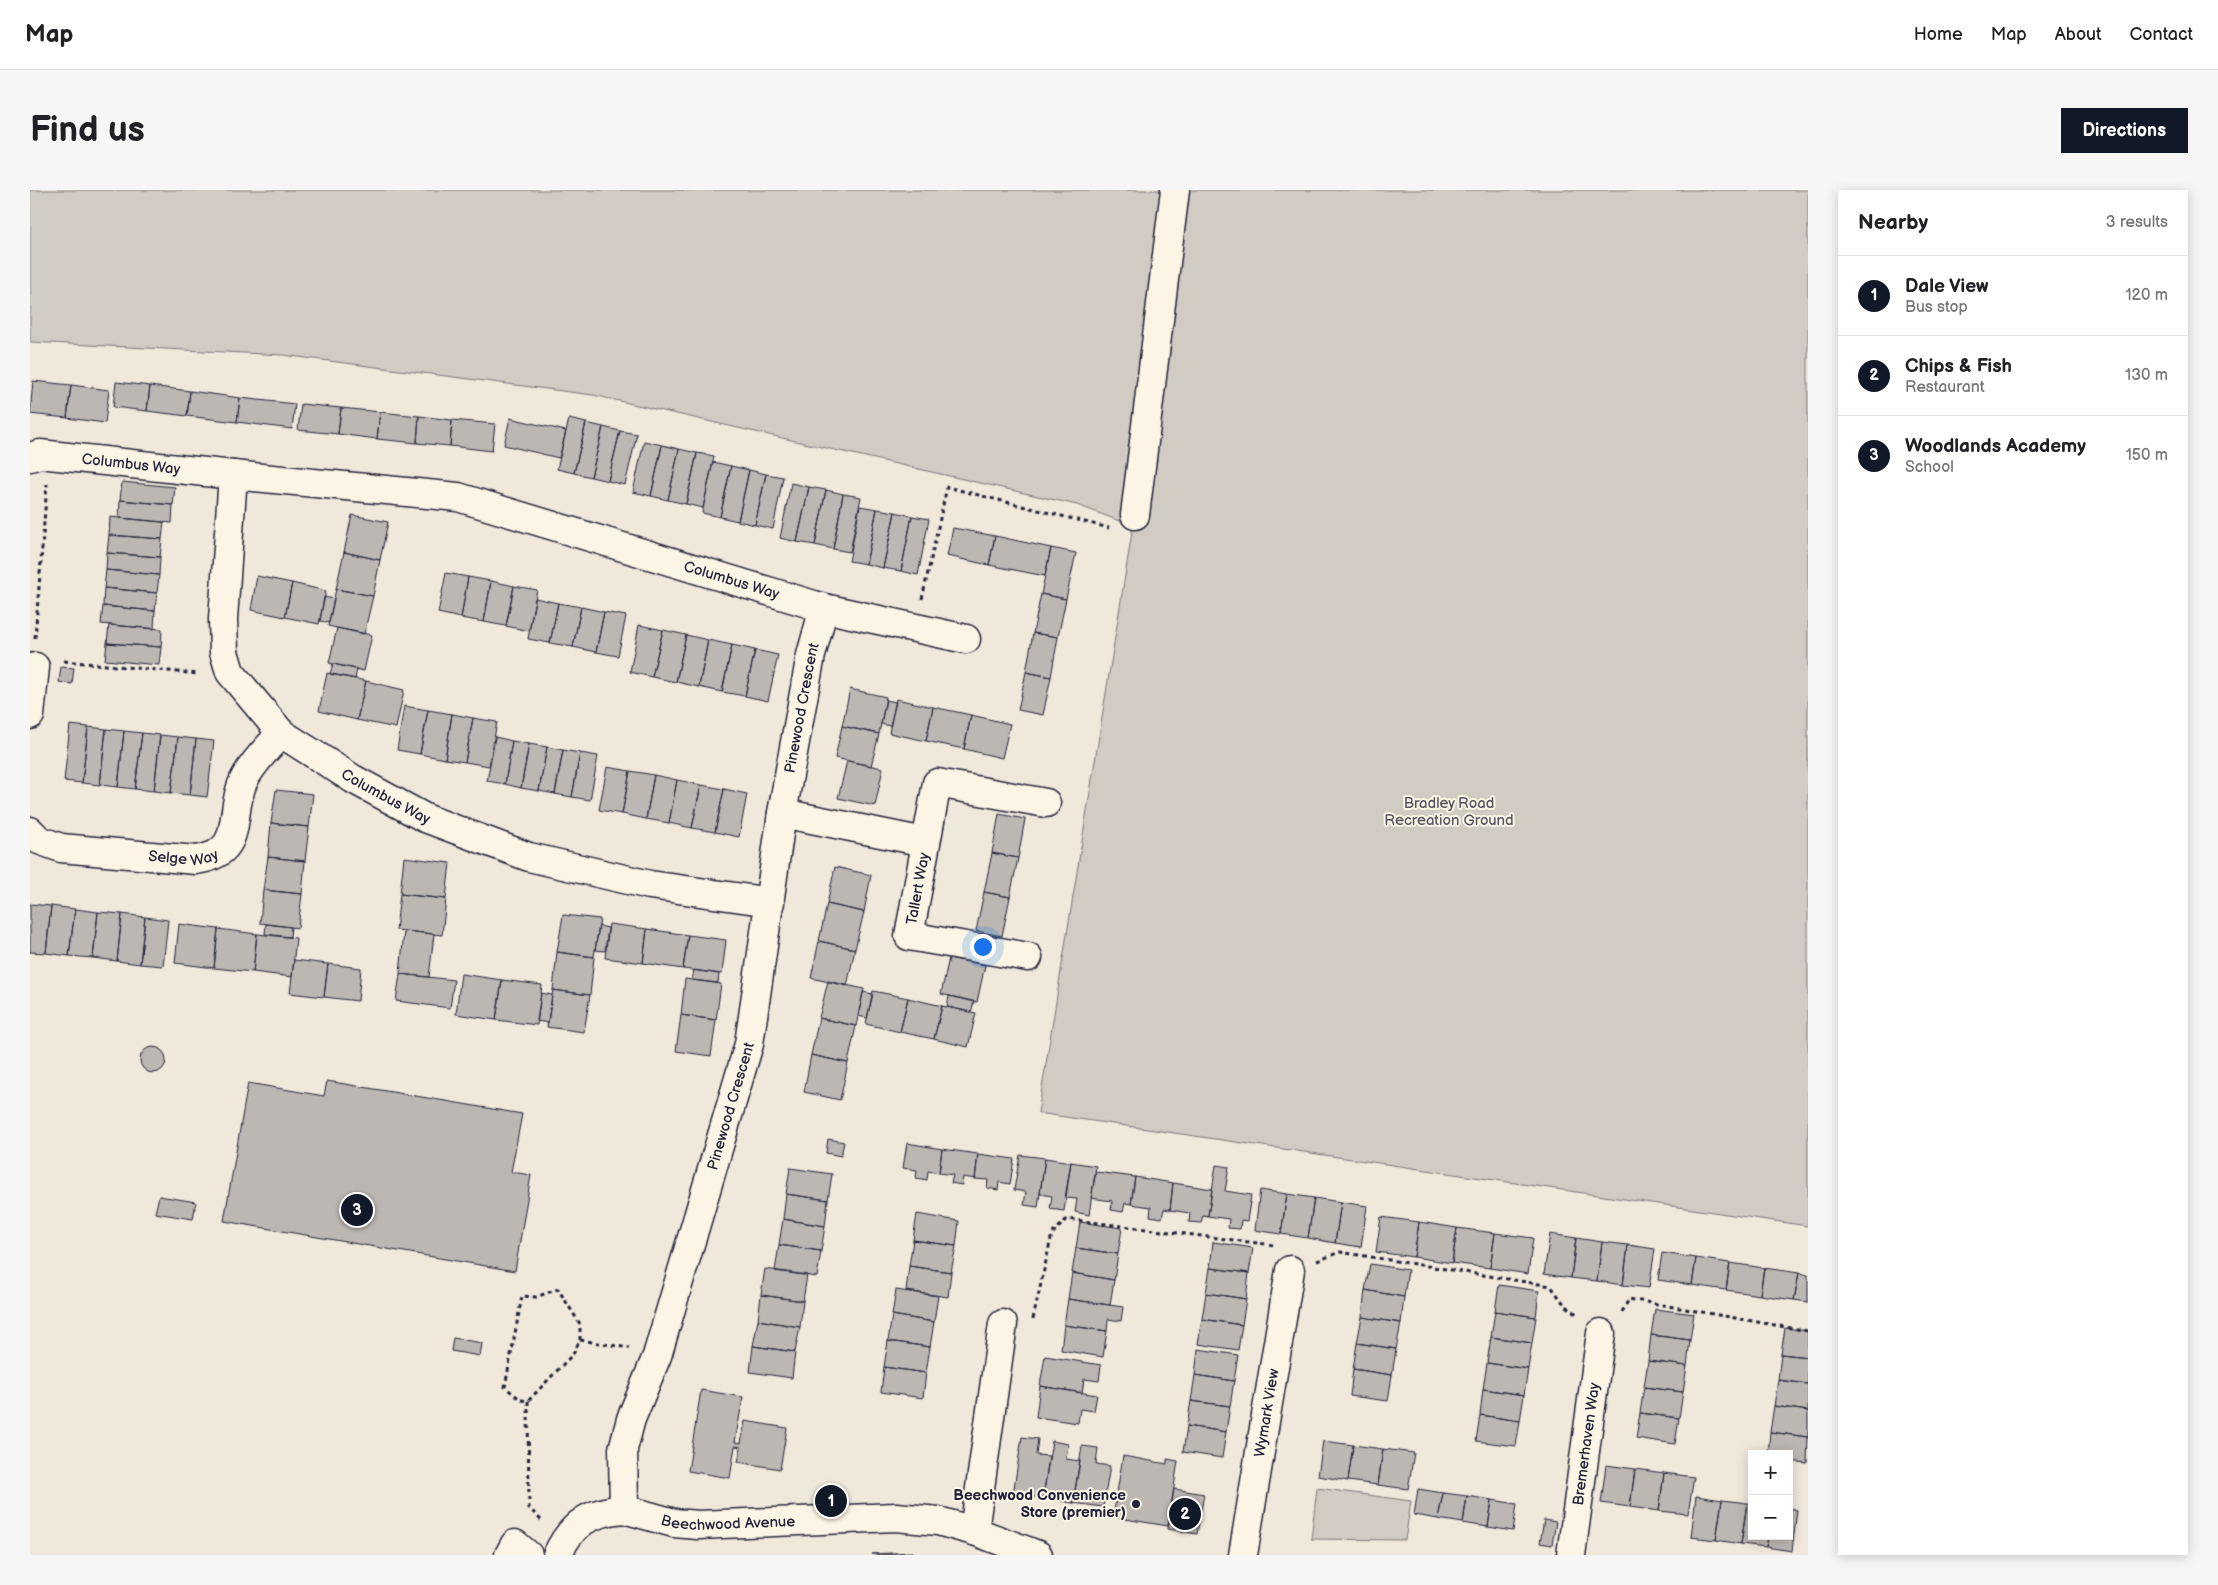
<!DOCTYPE html>
<html lang="en">
<head>
<meta charset="utf-8">
<style>
	body { margin:0; font-family:"Balsamiq Sans",sans-serif; background:#f6f6f6; color:#202124 }
	.controls { position:absolute; right:15px; bottom:15px; display:grid; overflow:hidden; border-radius:0px; box-shadow:0 2px 12px #0003 }
	.controls button { width:45px; height:45px; display:grid; place-items:center; padding:0; border:0; border-bottom:1px solid #e0e0e0; background:#fff; color:#202124; font:25px sans-serif }
	.you { position:absolute; left:952px; top:756px; width:18px; height:18px; margin:-12px; border:4px solid #fff; border-radius:50%; background:#1a73e8; box-shadow:0 0 0 8px #1a73e833 }
	.badge { display:grid; place-items:center; width:32px; height:32px; border-radius:50%; background:#111827; color:#fff; font-size:16px; font-weight:700 }
	.pin { position:absolute; translate:-50% -50%; border:2px solid #fff; box-shadow:0 1px 5px #0006 }
	.list { margin:0; padding:0; list-style:none }
	h2 { display:flex; justify-content:space-between; align-items:center; height:65px; margin:0; padding:0 20px; font-size:21px }
	h2 small { font-size:16px; font-weight:400; color:#757577 }
	.list li { display:grid; grid-template-columns:32px 1fr auto; gap:15px; align-items:center; box-sizing:border-box; height:80px; padding:0 20px; border-top:1px solid #e0e0e0 }
	.list b { display:block; font-size:19px; white-space:nowrap }
	.list p { margin:0; font-size:16px; white-space:nowrap; color:#757577 }
	.list em { font-size:16px; font-style:normal; color:#757577 }
	.map { position:relative; flex:none; width:1778px; height:1365px; overflow:hidden; border-radius:0px }
	header { display:flex; align-items:center; gap:30px; box-sizing:border-box; height:70px; padding:0 25px; background:#fff; border-bottom:1px solid #e0e0e0 }
	header strong { font-size:24px }
	nav { display:flex; gap:28px; margin-inline-start:auto; font-size:18px }
	.intro { display:flex; align-items:center; justify-content:space-between; box-sizing:border-box; height:120px; padding:0 30px }
	h1 { margin:0; font-size:35px }
	.button { padding:12px 22px; border-radius:0px; background:#111827; color:#fff; font-size:18px; font-weight:700 }
	main { display:flex; gap:30px; padding:0 30px }
	aside { flex:1; background:#fff; border-radius:0px; box-shadow:0 2px 12px #0003 }
	.map>svg:first-child { display:block }
	.green { fill:#d1cbc3; stroke:#7a767f }
	.building { fill:#bcb7b3; stroke:#22223b }
	.lines { fill:none; stroke-linecap:round; stroke-linejoin:round }
	.minor-casing { stroke:#22223b; stroke-width:31 }
	.path { stroke:#22223b; stroke-width:3; stroke-dasharray:4 4; stroke-linecap:butt }
	.minor { stroke:#fcf5e5; stroke-width:28 }
	.poi-dot { fill:#22223b; stroke:#fcf5e5; stroke-width:2 }
	.labels { text-anchor:middle; stroke-width:4; stroke-linejoin:round; paint-order:stroke }
	.street-label { font-size:15px; fill:#22223b; stroke:#fcf5e5 }
	.park-label { font-size:15px; fill:#575564; stroke:#fcf5e5 }
	.poi-label { font-size:15px; font-weight:bold; fill:#22223b; stroke:#fcf5e5; text-anchor:end }
</style>
</head>
<body>
<header>
<strong>Map</strong>
<nav><a>Home</a><a>Map</a><a>About</a><a>Contact</a></nav>
</header>
<div class="intro"><h1>Find us</h1><a class="button">Directions</a></div>
<main>
<div class="map">
<svg width="1778" height="1365" viewBox="0 0 1778 1365">
	<rect width="100%" height="100%" fill="#efe8db"/>
	<filter id="ink" filterUnits="userSpaceOnUse"><feTurbulence type="fractalNoise" baseFrequency=".02" numOctaves="2"/><feDisplacementMap in="SourceGraphic" scale="10" xChannelSelector="R" yChannelSelector="G"/><feConvolveMatrix kernelMatrix="1 2 1 2 8 2 1 2 1" color-interpolation-filters="sRGB"/></filter>
	<g filter="url(#ink)">
		<path class="green" d="M0 0H1778V1036L1008 923 1103 336 1047 315 563 205 253 165 0 152Z
			M1287 1298 1381 1311 1375 1350 1281 1349Z"/>
		<path class="building" d="M3 191 41 195 37 228 0 224Z
			M86 192 120 196 117 221 83 217Z
			M41 195 79 200 75 233 37 228Z
			M120 196 160 201 157 226 117 221Z
			M160 201 210 208 207 232 157 226Z
			M210 208 265 214 262 239 207 232Z
			M271 214 311 218 308 244 268 240Z
			M311 218 350 222 347 249 308 244Z
			M350 222 389 226 387 253 347 249Z
			M389 226 422 230 420 256 387 253Z
			M480 228 536 241 529 268 474 255Z
			M539 229 556 233 544 283 527 279Z
			M422 230 465 234 462 261 420 256Z
			M556 233 573 237 561 287 544 283Z
			M573 237 590 241 578 291 561 287Z
			M590 241 607 244 595 295 578 291Z
			M614 251 632 255 621 306 603 302Z
			M632 255 649 259 638 310 621 306Z
			M649 259 667 263 656 314 638 310Z
			M667 263 684 266 673 318 656 314Z
			M683 272 701 276 690 327 672 323Z
			M701 276 719 280 708 331 690 327Z
			M719 280 736 284 725 335 708 331Z
			M736 284 753 287 743 339 725 335Z
			M92 292 145 297 143 315 90 310Z
			M761 293 779 297 767 352 750 348Z
			M779 297 796 300 785 355 767 352Z
			M796 300 813 304 803 359 785 355Z
			M813 304 831 307 820 362 803 359Z
			M90 310 143 315 142 333 89 328Z
			M830 316 847 319 836 374 819 371Z
			M847 319 865 322 853 378 836 374Z
			M865 322 882 326 871 381 853 378Z
			M322 325 358 332 350 370 314 362Z
			M882 326 899 329 888 385 871 381Z
			M80 327 134 332 132 349 79 345Z
			M923 338 965 346 959 375 917 366Z
			M79 345 132 349 130 367 77 363Z
			M965 346 1021 358 1015 386 959 375Z
			M1021 358 1046 363 1036 409 1011 404Z
			M314 362 350 370 343 406 306 399Z
			M77 363 130 367 129 385 76 380Z
			M76 380 129 385 127 403 74 398Z
			M416 383 438 387 431 428 408 423Z
			M227 386 262 393 255 427 221 420Z
			M438 387 461 391 454 432 431 428Z
			M461 391 484 396 476 436 454 432Z
			M262 393 296 401 289 434 255 427Z
			M484 396 507 400 499 441 476 436Z
			M74 398 127 403 125 421 73 416Z
			M306 399 343 406 334 444 298 436Z
			M1011 404 1036 409 1028 447 1003 443Z
			M294 407 304 409 299 433 290 431Z
			M505 408 528 413 520 453 498 449Z
			M528 413 551 417 543 457 520 453Z
			M73 416 125 421 124 439 71 434Z
			M551 417 574 422 566 462 543 457Z
			M574 422 596 426 588 466 566 462Z
			M79 435 132 439 131 457 77 453Z
			M609 435 633 440 622 487 600 482Z
			M307 438 342 445 334 481 299 473Z
			M633 440 656 445 646 492 622 487Z
			M1003 443 1028 447 1021 487 996 482Z
			M656 445 678 450 669 497 646 492Z
			M678 450 702 455 692 502 669 497Z
			M77 453 131 457 129 475 75 470Z
			M702 455 725 460 715 506 692 502Z
			M725 460 748 465 738 511 715 506Z
			M303 474 327 479 325 489 300 484Z
			M31 477 44 478 42 494 29 492Z
			M996 482 1021 487 1013 525 988 520Z
			M297 483 336 491 327 530 289 521Z
			M336 491 374 500 366 538 327 530Z
			M820 499 856 507 849 544 812 536Z
			M866 509 903 517 896 551 859 543Z
			M856 510 866 512 860 536 851 534Z
			M374 516 398 520 390 564 367 560Z
			M903 517 941 525 934 559 896 551Z
			M398 520 422 524 415 569 390 564Z
			M422 524 443 528 435 572 415 569Z
			M941 525 980 534 972 568 934 559Z
			M443 528 467 532 459 576 435 572Z
			M40 535 58 537 52 593 34 591Z
			M812 536 849 544 841 576 805 568Z
			M58 537 76 539 70 595 52 593Z
			M76 539 94 541 88 597 70 595Z
			M94 541 112 543 105 599 88 597Z
			M112 543 130 545 124 601 105 599Z
			M130 545 148 547 141 603 124 601Z
			M148 547 166 549 160 605 141 603Z
			M465 547 482 551 475 594 457 591Z
			M166 549 184 551 177 607 160 605Z
			M482 551 499 554 491 598 475 594Z
			M499 554 517 557 509 601 491 598Z
			M517 557 533 560 525 604 509 601Z
			M533 560 550 563 542 607 525 604Z
			M550 563 568 566 560 610 542 607Z
			M817 571 853 578 845 616 808 608Z
			M577 577 600 581 592 624 569 620Z
			M600 581 624 585 616 629 592 624Z
			M624 585 647 590 639 633 616 629Z
			M647 590 671 595 662 638 639 633Z
			M671 595 694 599 685 642 662 638Z
			M694 599 717 604 709 647 685 642Z
			M246 600 283 604 279 637 241 633Z
			M969 624 995 629 988 668 962 663Z
			M241 633 279 637 275 671 238 667Z
			M962 663 988 668 980 707 954 702Z
			M238 667 275 671 272 704 233 700Z
			M374 667 420 673 416 709 370 704Z
			M805 677 841 685 834 722 797 714Z
			M233 700 272 704 268 738 230 733Z
			M954 702 980 707 972 746 946 741Z
			M370 704 416 709 412 745 366 740Z
			M0 714 21 716 16 763 0 762Z
			M797 714 834 722 825 759 789 751Z
			M21 716 45 719 39 766 16 763Z
			M45 719 68 722 63 768 39 766Z
			M68 722 92 724 87 771 63 768Z
			M92 724 115 727 110 774 87 771Z
			M533 725 570 729 564 767 527 762Z
			M115 727 138 730 133 776 110 774Z
			M149 734 188 739 184 778 145 773Z
			M236 734 261 737 260 747 235 744Z
			M579 734 617 739 613 773 575 768Z
			M569 736 578 738 575 761 565 760Z
			M188 739 227 744 223 782 184 778Z
			M617 739 658 745 653 779 613 773Z
			M374 741 404 744 399 787 370 784Z
			M227 744 266 748 262 787 223 782Z
			M658 745 696 750 692 784 653 779Z
			M789 751 825 759 817 796 781 788Z
			M527 762 564 767 560 805 523 800Z
			M919 768 955 775 947 812 911 804Z
			M264 770 298 774 294 807 260 803Z
			M298 774 331 778 328 811 294 807Z
			M664 780 689 784 688 793 662 790Z
			M370 784 424 790 420 818 366 811Z
			M431 784 472 790 466 830 426 824Z
			M655 789 691 794 686 830 651 825Z
			M472 790 512 795 507 835 466 830Z
			M798 791 834 799 826 836 789 828Z
			M523 800 560 805 554 842 517 837Z
			M843 801 878 808 870 842 836 834Z
			M833 802 843 804 837 828 828 826Z
			M511 803 522 805 518 833 507 831Z
			M919 806 944 812 941 822 917 817Z
			M878 808 912 816 904 849 870 842Z
			M912 816 946 823 938 857 904 849Z
			M651 825 686 830 681 866 646 861Z
			M789 828 826 836 818 873 781 865Z
			M110 870a13 13 0 1 1 26 0a13 13 0 1 1-26 0Z
			M781 865 818 873 810 910 774 902Z
			M297 891 492 924 481 982 501 985 485 1081 194 1031 218 893 294 906Z
			M798 949 814 952 811 966 796 963Z
			M877 953 912 959 909 983 898 981 897 990 886 988 887 980 873 978Z
			M912 959 948 964 945 989 933 987 932 995 921 993 923 985 909 983Z
			M948 964 984 969 980 994 969 992 968 1000 957 998 958 990 945 989Z
			M990 965 1015 968 1008 1017 994 1015 996 1002 984 1000Z
			M1015 968 1041 972 1034 1021 1020 1019 1022 1006 1010 1004Z
			M1041 972 1066 976 1059 1025 1045 1022 1047 1009 1035 1008Z
			M1186 975 1199 977 1195 1001 1221 1005 1217 1031 1211 1030 1210 1039 1198 1038 1199 1029 1178 1026Z
			M760 978 802 984 798 1010 756 1004Z
			M1066 982 1105 987 1101 1014 1095 1013 1093 1022 1081 1020 1082 1011 1061 1008Z
			M1105 987 1143 993 1140 1020 1134 1019 1132 1028 1120 1026 1121 1017 1101 1014Z
			M1143 993 1182 999 1178 1026 1173 1025 1171 1033 1159 1032 1160 1023 1140 1020Z
			M1230 1000 1257 1004 1251 1044 1225 1040Z
			M756 1004 798 1010 795 1036 753 1029Z
			M1257 1004 1284 1008 1278 1048 1251 1044Z
			M129 1006 166 1012 163 1029 125 1023Z
			M1284 1008 1311 1012 1305 1053 1278 1048Z
			M1311 1012 1337 1016 1331 1057 1305 1053Z
			M887 1024 929 1031 926 1056 883 1050Z
			M1351 1027 1389 1032 1384 1067 1346 1062Z
			M753 1029 795 1036 791 1061 749 1055Z
			M1050 1032 1092 1038 1088 1064 1046 1058Z
			M1389 1032 1427 1038 1422 1073 1384 1067Z
			M1427 1038 1465 1043 1460 1078 1422 1073Z
			M1465 1043 1503 1048 1498 1084 1460 1078Z
			M1520 1044 1546 1048 1541 1088 1514 1084Z
			M1546 1048 1572 1052 1567 1091 1541 1088Z
			M883 1050 926 1056 921 1082 879 1076Z
			M1183 1052 1223 1058 1219 1083 1180 1078Z
			M1572 1052 1598 1055 1593 1095 1567 1091Z
			M749 1055 791 1061 787 1087 745 1081Z
			M1598 1055 1625 1059 1619 1098 1593 1095Z
			M1046 1058 1088 1064 1084 1090 1042 1083Z
			M1632 1063 1666 1068 1662 1095 1628 1090Z
			M1666 1068 1700 1073 1696 1100 1662 1095Z
			M1700 1073 1734 1078 1730 1105 1696 1100Z
			M1340 1074 1378 1080 1374 1107 1335 1100Z
			M879 1076 921 1082 918 1107 876 1101Z
			M1180 1078 1219 1083 1216 1109 1176 1103Z
			M1734 1078 1769 1083 1764 1110 1730 1105Z
			M735 1079 777 1085 773 1111 731 1105Z
			M1042 1083 1084 1090 1080 1115 1038 1109Z
			M1769 1083 1778 1085V1112L1764 1110Z
			M1469 1095 1509 1101 1506 1127 1465 1121Z
			M866 1100 908 1106 904 1132 862 1125Z
			M1335 1100 1374 1107 1371 1133 1332 1127Z
			M1176 1103 1216 1109 1212 1135 1172 1129Z
			M731 1105 773 1111 770 1137 728 1130Z
			M1038 1109 1093 1117 1091 1131 1078 1129 1077 1141 1034 1135Z
			M1625 1119 1664 1124 1660 1150 1621 1145Z
			M1465 1121 1506 1127 1502 1153 1461 1147Z
			M862 1125 904 1132 900 1157 858 1151Z
			M1332 1127 1371 1133 1366 1159 1327 1153Z
			M1172 1129 1212 1135 1208 1160 1168 1154Z
			M728 1130 770 1137 765 1162 723 1156Z
			M1034 1135 1077 1141 1073 1167 1031 1160Z
			M1755 1138 1778 1141V1167L1751 1164Z
			M1621 1145 1660 1150 1657 1176 1618 1171Z
			M1461 1147 1502 1153 1498 1179 1457 1173Z
			M423 1148 452 1153 450 1166 421 1161Z
			M858 1151 900 1157 896 1183 854 1177Z
			M1327 1153 1366 1159 1362 1185 1323 1179Z
			M723 1156 765 1162 762 1188 720 1182Z
			M1168 1159 1208 1165 1204 1191 1165 1185Z
			M1751 1164 1778 1167V1194L1748 1190Z
			M1015 1166 1071 1175 1069 1191 1054 1189 1052 1203 1010 1196Z
			M1618 1171 1657 1176 1653 1202 1614 1197Z
			M1457 1173 1498 1179 1494 1205 1453 1199Z
			M854 1177 896 1183 893 1208 851 1202Z
			M1323 1179 1362 1185 1358 1211 1320 1206Z
			M1165 1185 1204 1191 1200 1216 1161 1211Z
			M1748 1190 1778 1194V1221L1744 1216Z
			M1010 1196 1067 1205 1064 1221 1050 1219 1048 1233 1006 1227Z
			M1614 1197 1653 1202 1649 1228 1610 1223Z
			M1453 1199 1494 1205 1490 1231 1450 1225Z
			M671 1200 713 1207 705 1252 711 1253 715 1231 757 1238 750 1279 708 1272 711 1257 705 1256 700 1288 658 1281Z
			M1161 1211 1200 1216 1196 1242 1157 1236Z
			M1744 1216 1778 1221V1247L1740 1242Z
			M1610 1223 1649 1228 1645 1254 1606 1248Z
			M1450 1225 1490 1231 1486 1256 1446 1251Z
			M1157 1236 1196 1242 1192 1268 1153 1262Z
			M1740 1242 1778 1247 1777 1273 1759 1271V1264H1738Z
			M992 1247 1008 1249 1006 1265 1019 1266 1013 1308 983 1304Z
			M1022 1251 1038 1254 1036 1269 1050 1271 1043 1313 1013 1308Z
			M1293 1251 1323 1255 1318 1291 1288 1286Z
			M1323 1255 1353 1259 1348 1295 1318 1291Z
			M1052 1256 1068 1258 1066 1274 1080 1276 1073 1317 1043 1313Z
			M1353 1259 1384 1263 1378 1299 1348 1295Z
			M1093 1266 1137 1274V1269L1148 1271 1138 1336 1083 1327Z
			M1576 1275 1605 1279 1600 1317 1571 1313Z
			M1605 1279 1634 1283 1629 1321 1600 1317Z
			M1634 1283 1664 1287 1658 1324 1629 1321Z
			M1144 1299 1174 1304 1167 1344 1138 1339Z
			M1388 1299 1413 1303 1408 1329 1384 1325Z
			M1413 1303 1437 1306 1433 1333 1408 1329Z
			M1437 1306 1462 1310 1458 1337 1433 1333Z
			M1666 1306 1692 1310 1686 1350 1661 1347Z
			M1462 1310 1487 1314 1483 1341 1458 1337Z
			M1692 1310 1717 1313 1711 1354 1686 1350Z
			M1717 1313H1722V1346H1738L1736 1357 1711 1354Z
			M1759 1318 1767 1320 1762 1361 1736 1357 1738 1346H1759Z
			M1514 1330 1526 1332 1522 1355 1510 1353Z
			M882 1362V1365L842 1364Z"/>
		<g class="lines">
			<defs>
				<g id="minor">
					<path id="s1" d="M0 267 10 264 203 285 193 429 194 462 200 482 251 543 323 589 395 628 499 667 620 695 740 712"/>
					<path id="s2" d="M203 285 428 307 794 418 936 449"/>
					<path d="M1105 325 1145 0"/>
					<path d="M0 525 5 477"/>
					<path d="M752 623 895 652"/>
					<path id="s3" d="M0 641 9 650 31 658 166 670C216 663 198 626 213 592 221 574 238 558 251 543"/>
					<path id="s4" d="M998 767 879 746 907 593 1016 613"/>
					<path id="s5" d="M594 1319 644 1333 668 1335 866 1327 908 1331 944 1341 1008 1365"/>
					<path d="M944 1341 973 1134"/>
					<path d="M479 1365 485 1354 498 1365"/>
					<path id="s6" d="M527 1365C542 1333 560 1322 594 1319L593 1259 601 1229 627 1166 719 854 752 623 781 465 794 418"/>
					<path id="s7" d="M1213 1365 1260 1080"/>
					<path id="s8" d="M1541 1365 1571 1143"/>
				</g>
			</defs>
			<use href="#minor" class="minor-casing"/>
			<path class="path" d="M892 409 917 297 1079 338
				M5 448 17 294
				M34 471 169 484
				M1287 1071 1310 1062 1521 1096 1534 1114 1548 1125
				M1592 1122 1599 1109 1778 1141
				M1003 1129 1022 1044 1037 1029 1244 1055
				M550 1150V1134L528 1099 506 1107 492 1106 475 1197 491 1210 498 1211 543 1164 550 1150 599 1158
				M498 1211 499 1318 513 1332"/>
			<use href="#minor" class="minor"/>
		</g>
	</g>
	<circle class="poi-dot" cx="1106" cy="1314" r="5"/>
	<g class="labels">
		<g class="street-label">
			<text dy="5" stroke="none"><textPath href="#s1" startOffset="102">Columbus Way</textPath></text>
			<text dy="5" stroke="none"><textPath href="#s2" startOffset="512">Columbus Way</textPath></text>
			<text dy="5" stroke="none"><textPath href="#s6" startOffset="911">Pinewood Crescent</textPath></text>
			<text dy="5" stroke="none"><textPath href="#s1" startOffset="605">Columbus Way</textPath></text>
			<text dy="5" stroke="none"><textPath href="#s3" startOffset="159">Selge Way</textPath></text>
			<text dy="5" stroke="none"><textPath href="#s4" startOffset="169">Tallert Way</textPath></text>
			<text dy="5" stroke="none"><textPath href="#s6" startOffset="506">Pinewood Crescent</textPath></text>
			<text dy="5" stroke="none"><textPath href="#s7" startOffset="144">Wymark View</textPath></text>
			<text dy="5" stroke="none"><textPath href="#s8" startOffset="112">Bremerhaven Way</textPath></text>
			<text dy="5" stroke="none"><textPath href="#s5" startOffset="106">Beechwood Avenue</textPath></text>
		</g>
		<g class="park-label">
			<text x="1419" y="618">Bradley Road<tspan x="1419" dy="17">Recreation Ground</tspan></text>
		</g>
		<g class="poi-label">
			<text x="1096" y="1310">Beechwood Convenience<tspan x="1096" dy="17">Store (premier)</tspan></text>
		</g>
	</g>
</svg>
<div class="controls">
<button>+</button>
<button>−</button>
</div>
<div class="you"></div>
<div class="pin badge" style="left:801px;top:1311px">1</div>
<div class="pin badge" style="left:1155px;top:1324px">2</div>
<div class="pin badge" style="left:327px;top:1020px">3</div>
</div>
<aside>
<h2>Nearby<small>3 results</small></h2>
<ul class="list">
<li><span class="badge">1</span><div><b>Dale View</b><p>Bus stop</p></div><em>120 m</em></li>
<li><span class="badge">2</span><div><b>Chips &amp; Fish</b><p>Restaurant</p></div><em>130 m</em></li>
<li><span class="badge">3</span><div><b>Woodlands Academy</b><p>School</p></div><em>150 m</em></li>
</ul>
</aside>
</main>
</body>
</html>
